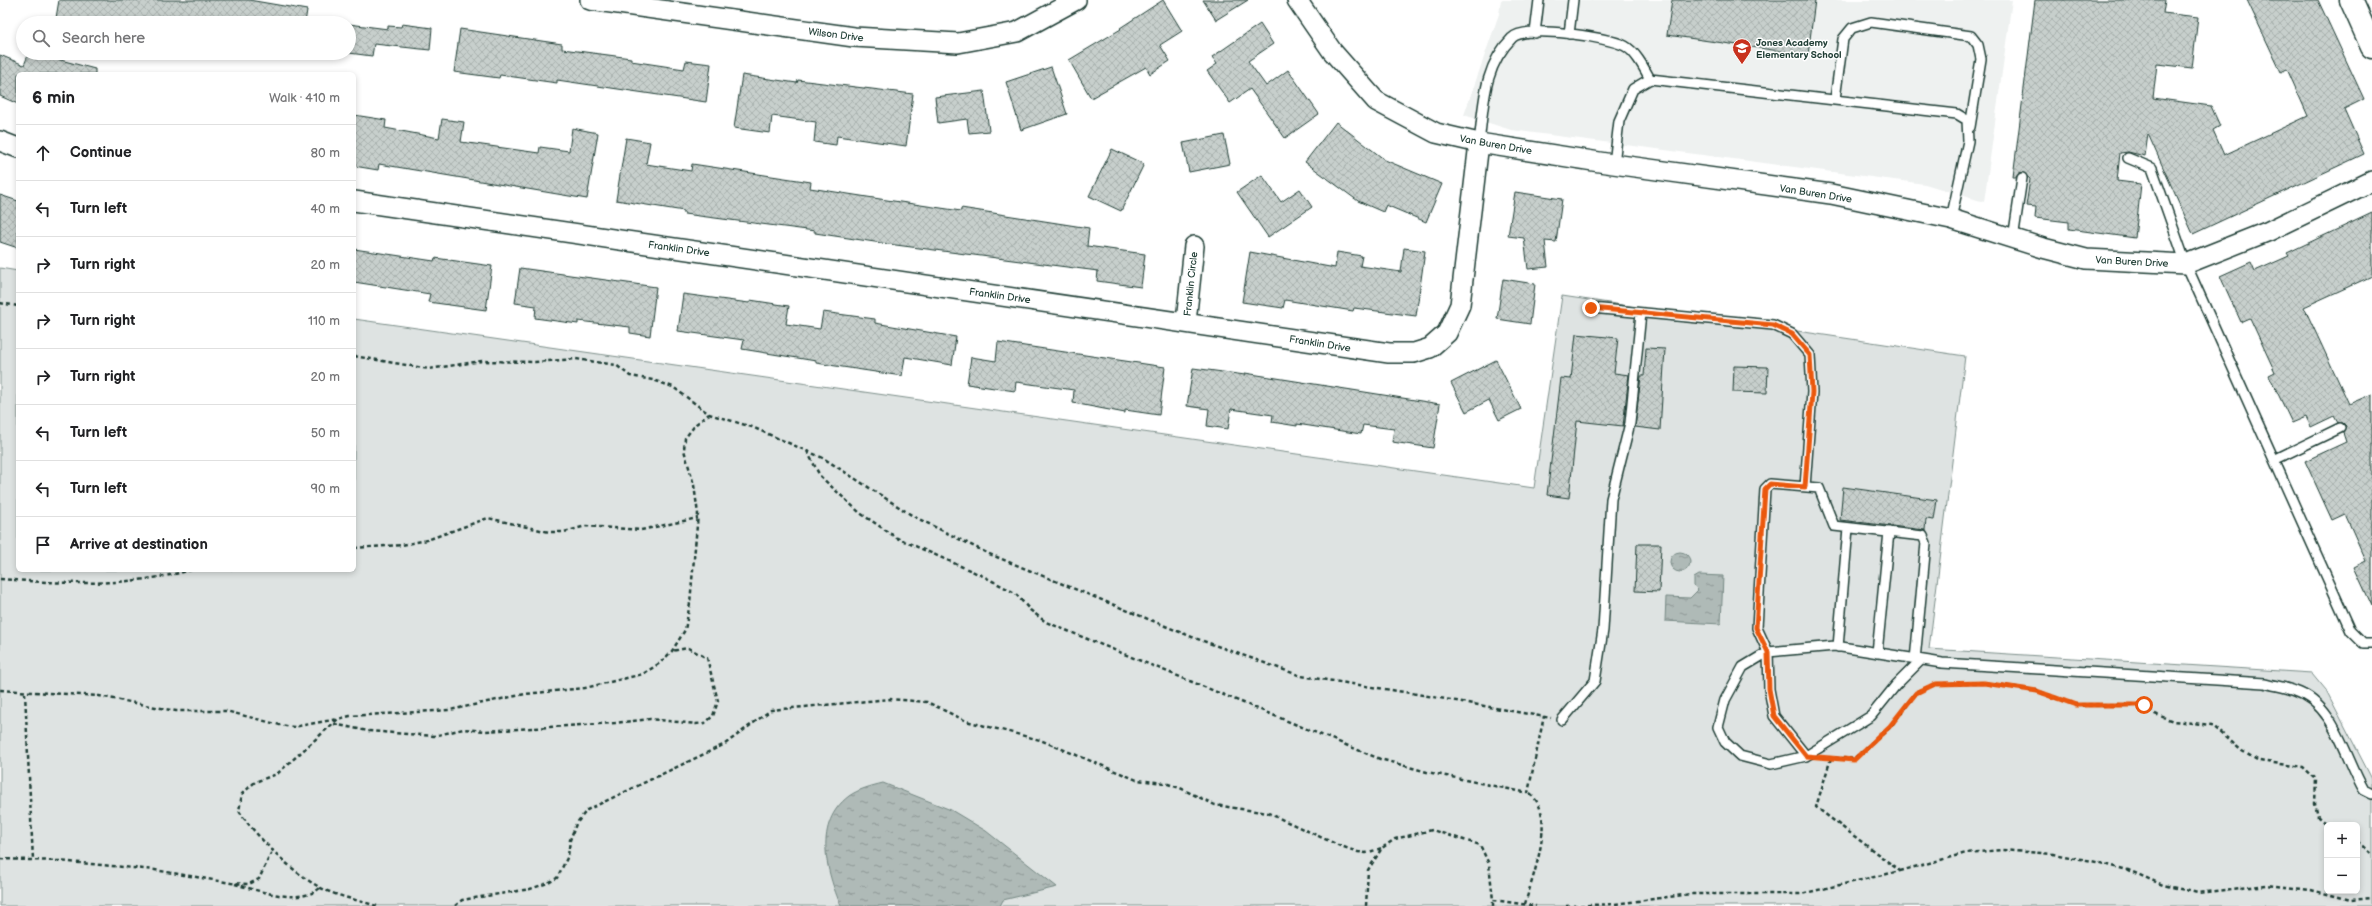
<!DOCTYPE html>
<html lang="en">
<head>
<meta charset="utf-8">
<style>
	body { margin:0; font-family:"Balsamiq Sans",sans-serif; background:#f6f6f6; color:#202124 }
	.controls { position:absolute; right:12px; bottom:12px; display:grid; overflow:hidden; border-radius:6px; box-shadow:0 2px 6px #0003 }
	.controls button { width:36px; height:36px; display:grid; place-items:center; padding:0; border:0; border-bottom:1px solid #e0e0e0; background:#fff; color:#202124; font:20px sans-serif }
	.stop { position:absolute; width:12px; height:12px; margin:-9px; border:3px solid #ea580c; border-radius:50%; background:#fff }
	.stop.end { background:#ea580c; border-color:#fff; box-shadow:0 1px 4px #0008 }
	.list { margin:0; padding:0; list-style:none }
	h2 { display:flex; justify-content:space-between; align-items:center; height:52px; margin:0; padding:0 16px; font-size:17px }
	h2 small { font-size:13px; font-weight:400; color:#757577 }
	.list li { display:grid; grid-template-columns:26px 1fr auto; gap:12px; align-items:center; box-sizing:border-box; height:56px; padding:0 16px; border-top:1px solid #e0e0e0 }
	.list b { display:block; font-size:15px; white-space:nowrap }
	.list em { font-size:13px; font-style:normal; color:#757577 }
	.icon { flex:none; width:22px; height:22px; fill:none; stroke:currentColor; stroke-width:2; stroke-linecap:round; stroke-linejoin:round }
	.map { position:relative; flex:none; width:2372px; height:906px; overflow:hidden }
	.search { position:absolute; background:#fff; box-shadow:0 2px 6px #0003; left:16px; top:16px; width:340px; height:44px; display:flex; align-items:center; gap:10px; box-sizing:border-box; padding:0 14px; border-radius:22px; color:#757577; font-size:15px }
	.panel { position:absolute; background:#fff; box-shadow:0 2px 6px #0003; left:16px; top:72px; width:340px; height:500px; border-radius:6px }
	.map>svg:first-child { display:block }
	.built { fill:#eef1f0 }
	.green { fill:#dee3e2; stroke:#7e908b; fill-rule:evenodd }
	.water { fill:url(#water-ripples); stroke:#758883 }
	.building { fill:url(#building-cross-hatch); stroke:#1f3d34 }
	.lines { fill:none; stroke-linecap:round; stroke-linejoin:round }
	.lane-casing { stroke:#1f3d34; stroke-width:12 }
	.street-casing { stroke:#1f3d34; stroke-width:22 }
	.secondary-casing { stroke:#1f3d34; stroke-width:25 }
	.path { stroke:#1f3d34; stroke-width:2.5; stroke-dasharray:4 3; stroke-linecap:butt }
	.lane { stroke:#fff; stroke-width:9 }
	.street { stroke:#fff; stroke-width:19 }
	.secondary { stroke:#fff; stroke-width:22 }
	.route { stroke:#ea580c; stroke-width:5 }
	.labels { text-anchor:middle; stroke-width:3; stroke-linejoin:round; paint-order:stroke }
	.street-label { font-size:10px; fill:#1f3d34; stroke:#fff }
	.poi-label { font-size:10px; font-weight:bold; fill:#1f3d34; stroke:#fff; text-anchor:start }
</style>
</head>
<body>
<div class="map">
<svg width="2372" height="906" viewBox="0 0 2372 906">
	<defs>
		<pattern id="water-ripples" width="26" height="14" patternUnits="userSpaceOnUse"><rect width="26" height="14" fill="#afbab7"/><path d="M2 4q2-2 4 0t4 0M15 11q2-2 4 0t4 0" fill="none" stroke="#8e9896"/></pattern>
		<pattern id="building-cross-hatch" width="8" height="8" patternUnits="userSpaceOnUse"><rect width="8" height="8" fill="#c7cfcc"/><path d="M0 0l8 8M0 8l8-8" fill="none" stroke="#aab3b0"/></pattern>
	</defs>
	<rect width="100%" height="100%" fill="#fff"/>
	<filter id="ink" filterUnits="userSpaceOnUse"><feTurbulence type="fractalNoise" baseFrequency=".025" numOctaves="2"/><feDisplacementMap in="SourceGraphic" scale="8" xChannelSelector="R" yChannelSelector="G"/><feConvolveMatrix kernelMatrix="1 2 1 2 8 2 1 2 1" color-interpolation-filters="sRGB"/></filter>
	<g filter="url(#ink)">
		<path class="built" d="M1501 0H2012L1984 202 1925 184 1511 130 1464 115 1499 14Z"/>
		<path class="green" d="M0 268 18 271V570H354V319L1534 488 1562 296 1965 356 1929 649 2312 673 2326 690 2372 779V906H0ZM2327 825H2357V891H2327Z"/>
		<path class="water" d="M1670 562a10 10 0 1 1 20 0a10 10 0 1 1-20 0Z
			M1699 575 1723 576 1721 624 1665 621 1666 597 1690 598 1698 590 1694 586V578Z
			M883 783 951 810 986 831 1057 887 1003 900 1000 906H841C826 871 813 823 849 796 859 789 871 786 883 783Z"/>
		<path class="building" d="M59 0H249L307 10 305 23H83L56 18Z
			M1163 0 1182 31 1160 45 1170 61 1150 74 1146 67 1091 98 1069 60 1121 29 1120 28Z
			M1203 0H1248L1216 20Z
			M1672 0H1815L1808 55 1667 35Z
			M2035 0H2165L2163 13 2198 17 2192 68 2157 64 2153 98 2211 106 2220 126 2213 130 2224 155 2308 116 2287 69 2281 72 2247 0H2318L2364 99 2344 109 2364 154 2193 234 2148 134 2145 156 2128 152 2120 153 2117 181 2141 184 2135 238 2069 229V222L2035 218 2036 207 2026 206 2030 179 2022 172 2016 177H2013Z
			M349 24 388 29V26L401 27 402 24 432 28 430 50 374 44 372 56 349 53Z
			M1260 24 1273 44 1248 61 1266 86 1288 70 1319 114 1285 138 1250 89 1230 103 1207 71 1217 64 1212 57Z
			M460 29 562 44V49L631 58V61L684 69 686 61 711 64 706 102 557 80V83L500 75 499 78 454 72Z
			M29 53H51L49 57 95 69V74H18V104L0 96V55L24 65Z
			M1051 67 1067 114 1021 130 1006 82Z
			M742 75 797 83 798 80 913 94 906 146 837 136 836 145 814 142 816 122 772 116 770 133 734 128Z
			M984 91 989 131 969 133 967 119 938 123 935 97Z
			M354 115 386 120 385 128 439 138 442 119 464 122 461 142 539 153 540 147 569 151 572 128 598 133 587 199 379 164 378 170 354 166Z
			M1336 122 1385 160 1442 184 1426 222 1386 205 1383 212 1358 201 1305 162Z
			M1224 135 1230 164 1189 172 1183 143Z
			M626 138 650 142 646 164 691 171 692 164 811 182 810 188 880 199 961 211V208L1089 228 1087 246 1145 254 1141 287 1097 281 1098 271 888 244 815 233V231L684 214V211L616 200Z
			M1112 149 1144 164 1121 211 1089 196Z
			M1262 175 1281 202 1300 189 1312 207 1268 237 1237 192Z
			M1515 192 1562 199 1556 242 1545 241 1548 267 1528 269 1524 238 1508 236Z
			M0 195 18 201V248L0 242Z
			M2372 213V276L2304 307 2349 404 2372 394V606L2354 567 2366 561 2345 514 2332 520 2305 461 2346 442 2343 433 2346 426 2343 423H2338L2334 416 2311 427 2306 417 2292 423 2269 375 2275 372 2250 318 2241 322 2220 276 2251 262 2255 271 2289 256 2287 253Z
			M1404 248 1425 251 1416 316 1354 308 1353 311 1285 300 1283 308 1242 302 1250 252 1335 268 1337 252 1362 256 1360 266 1401 272Z
			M354 249 434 261 435 258 492 266 486 310 428 302 430 294 354 282Z
			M520 268 656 287 650 336 630 333V327L578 321V324L535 318 536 306 515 303Z
			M1503 279 1535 284 1530 324 1497 319Z
			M683 294 749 303 750 300 789 306 786 324 820 329 823 312 875 319V323L956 337 952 365 905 357 902 376 816 363V361L742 349 744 340 678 331Z
			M1576 334 1618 338 1614 373 1629 375 1623 426 1577 421 1569 498 1547 495 1561 378 1571 379Z
			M998 342 1165 367 1159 415 1125 410V413L1073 403 1074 390 1016 382 1015 391 967 384 971 357 996 361Z
			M1646 348 1665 349 1660 430 1635 427 1641 376H1644Z
			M1496 360 1521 409 1499 420 1489 400 1466 412 1451 383Z
			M1734 366 1768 367 1767 393 1733 392Z
			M1193 368 1245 375V373L1440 404 1433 448 1392 442 1394 429 1363 425 1361 434 1297 424V426L1272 422 1273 415 1231 409 1228 429 1207 426 1209 409 1187 406Z
			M1843 487 1937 500 1934 520 1926 519 1925 530 1840 520Z
			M1637 544H1661L1659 592 1635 591Z"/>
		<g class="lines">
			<defs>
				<path id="lane" d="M1535 33 1539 0
					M1569 34 1573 0
					M1835 99 1843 39 1852 28 1871 22 1971 36 1978 45 1981 59 1970 127
					M1479 143C1484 104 1483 67 1512 38 1525 24 1608 37 1625 46 1636 52 1644 68 1650 79
					M2128 158 2152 168 2186 264 2351 631 2363 643H2372
					M1614 164 1619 121 1633 89 1650 79 1957 114 1967 120 1968 141 1951 219
					M2013 239 2022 178
					M1591 308 1773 325 1792 334 1810 355 1812 392 1805 487
					M2274 460 2340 428
					M1838 647 1848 528
					M1877 653 1889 532
					M1921 660 1896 685 1871 716 1806 756 1771 764 1740 756 1725 742 1718 727 1725 700 1743 667 1768 652 1835 646 1942 663 2265 683C2275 686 2286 687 2295 691 2335 704 2345 758 2364 790L2372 794
					M1562 720 1595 681 1603 630 1611 499 1630 423 1641 313
					M1806 756 1774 716 1769 689 1768 652 1757 628 1765 489 1770 484 1819 488 1834 526 1923 536 1926 543 1915 660"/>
				<path id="street" d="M590 0 854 37 958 43 1017 32 1076 0
					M1297 0 1332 51 1376 101 1436 133 1479 143 1606 163 1831 194 1951 219 2043 248 2086 259 2186 264 2269 231 2372 181
					M0 141 18 148
					M354 201 1389 353H1414L1430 348 1447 333 1460 305 1479 143
					M1186 322 1194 246"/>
				<path id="secondary" d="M2351 0 2372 47"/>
			</defs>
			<use href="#lane" class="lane-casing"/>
			<use href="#street" class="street-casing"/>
			<use href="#secondary" class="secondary-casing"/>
			<path class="path" d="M0 303 18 306
				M354 356 429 369 482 361 535 362 576 359 616 365 630 376 653 380 673 387 709 414 752 427 823 458 913 516 987 553 1192 637 1301 676 1417 694 1551 718
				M807 451 820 476 860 513 897 538 983 576 1015 593 1030 610 1046 622 1380 759 1427 772 1528 793 1544 716
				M354 548 402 545 427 540 488 518 549 532H564L586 526 641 530 698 518
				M0 579C64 584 128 587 191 570
				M0 690 99 696 176 711H226L280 725 293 727 338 719
				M25 693 33 860
				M334 724 368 731 434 736 463 729 485 731 615 723 650 719 696 724 705 723 713 716 718 701 707 658 688 648 672 651
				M1828 758 1854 759 1890 727 1916 693 1935 684 1984 683 2037 691 2076 705H2144L2155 714 2173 721 2212 725 2242 751 2259 761 2303 767 2316 779 2315 804 2318 817 2327 825
				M2357 841 2372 855
				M0 859 59 861 155 870 231 883 249 884 259 879 273 849
				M1900 871 1966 853 2002 850 2053 854 2092 861 2128 870 2163 885 2198 893 2267 885 2311 890 2351 900 2372 898
				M235 884C259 891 302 906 321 887
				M1525 904C1532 878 1559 811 1528 793
				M377 906C361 901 345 898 330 892 300 881 256 837 239 811L242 794 255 782 277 774 338 719 350 716 450 710 525 694 585 688 643 674 660 663 672 651 685 630 690 603 698 514 694 485 684 450 685 438 696 424 709 414
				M455 906 462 900 530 889 548 883 557 878 568 856 570 840 576 824 587 810 725 744 771 710 890 699 927 702 966 721 1040 740 1137 780 1165 783 1180 788 1215 805 1268 813 1338 845 1358 852 1366 853 1382 848
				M1366 906 1368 870 1382 848 1395 839 1432 830 1480 845 1489 864 1493 900 1536 906
				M1493 906V900
				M1566 906 1615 904 1691 894H1801L1900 871 1816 807 1831 758"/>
			<use href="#lane" class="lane"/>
			<use href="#street" class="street"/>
			<use href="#secondary" class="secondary"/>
		</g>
	</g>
	<g class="lines" filter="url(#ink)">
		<path class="route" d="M1591 308 1773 325 1792 334 1810 355 1812 392 1805 487 1770 484 1765 489 1756 628 1768 652 1769 689 1774 716 1806 756 1854 760 1890 726 1916 693 1935 684 1984 683 2037 691 2076 705H2144"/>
	</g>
	<defs>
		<symbol id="school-pin" viewBox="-11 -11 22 30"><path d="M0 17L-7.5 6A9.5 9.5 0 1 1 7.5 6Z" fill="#c8321e" stroke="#fff"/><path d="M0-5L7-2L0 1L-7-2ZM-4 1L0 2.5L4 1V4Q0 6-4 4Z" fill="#fff"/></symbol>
	</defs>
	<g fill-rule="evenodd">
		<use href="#school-pin" x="1731" y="37" width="22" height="30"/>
	</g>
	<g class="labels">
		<g class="street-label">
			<text transform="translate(836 34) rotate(7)" y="4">Wilson Drive</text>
			<text transform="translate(1496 144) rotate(10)" y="4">Van Buren Drive</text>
			<text transform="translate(1816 193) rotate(9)" y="4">Van Buren Drive</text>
			<text transform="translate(679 248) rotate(8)" y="4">Franklin Drive</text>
			<text transform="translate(2132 261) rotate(3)" y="4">Van Buren Drive</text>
			<text transform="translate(1190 284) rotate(-84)" y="4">Franklin Circle</text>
			<text transform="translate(1000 295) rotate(8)" y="4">Franklin Drive</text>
			<text transform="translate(1320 343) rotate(9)" y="4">Franklin Drive</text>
		</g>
		<g class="poi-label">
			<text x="1756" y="46">Jones Academy<tspan x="1756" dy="12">Elementary School</tspan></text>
		</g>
	</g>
</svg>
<div class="controls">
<button>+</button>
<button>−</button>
</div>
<div class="stop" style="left:2144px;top:705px"></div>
<div class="stop end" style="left:1591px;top:308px"></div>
<div class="search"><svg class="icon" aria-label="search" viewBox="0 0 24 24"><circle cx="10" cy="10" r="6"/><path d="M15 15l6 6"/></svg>Search here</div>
<section class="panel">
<h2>6 min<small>Walk · 410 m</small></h2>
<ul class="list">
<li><svg class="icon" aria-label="ahead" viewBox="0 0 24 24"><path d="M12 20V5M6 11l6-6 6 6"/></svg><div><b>Continue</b></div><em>80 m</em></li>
<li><svg class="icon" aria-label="left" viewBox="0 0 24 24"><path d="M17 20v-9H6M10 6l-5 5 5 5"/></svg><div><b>Turn left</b></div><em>40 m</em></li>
<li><svg class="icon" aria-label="right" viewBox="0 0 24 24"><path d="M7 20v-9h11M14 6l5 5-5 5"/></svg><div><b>Turn right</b></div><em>20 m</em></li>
<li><svg class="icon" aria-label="right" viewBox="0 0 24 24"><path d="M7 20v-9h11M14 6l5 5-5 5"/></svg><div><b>Turn right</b></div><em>110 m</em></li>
<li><svg class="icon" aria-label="right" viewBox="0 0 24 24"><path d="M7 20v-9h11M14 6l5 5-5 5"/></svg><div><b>Turn right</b></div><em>20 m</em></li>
<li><svg class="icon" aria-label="left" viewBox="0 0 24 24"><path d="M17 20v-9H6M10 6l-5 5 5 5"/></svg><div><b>Turn left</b></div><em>50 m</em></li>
<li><svg class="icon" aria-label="left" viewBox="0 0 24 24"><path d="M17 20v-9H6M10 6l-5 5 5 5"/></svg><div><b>Turn left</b></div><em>90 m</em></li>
<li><svg class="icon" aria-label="arrive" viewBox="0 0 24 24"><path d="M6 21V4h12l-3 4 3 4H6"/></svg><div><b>Arrive at destination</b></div></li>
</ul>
</section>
</div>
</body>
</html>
